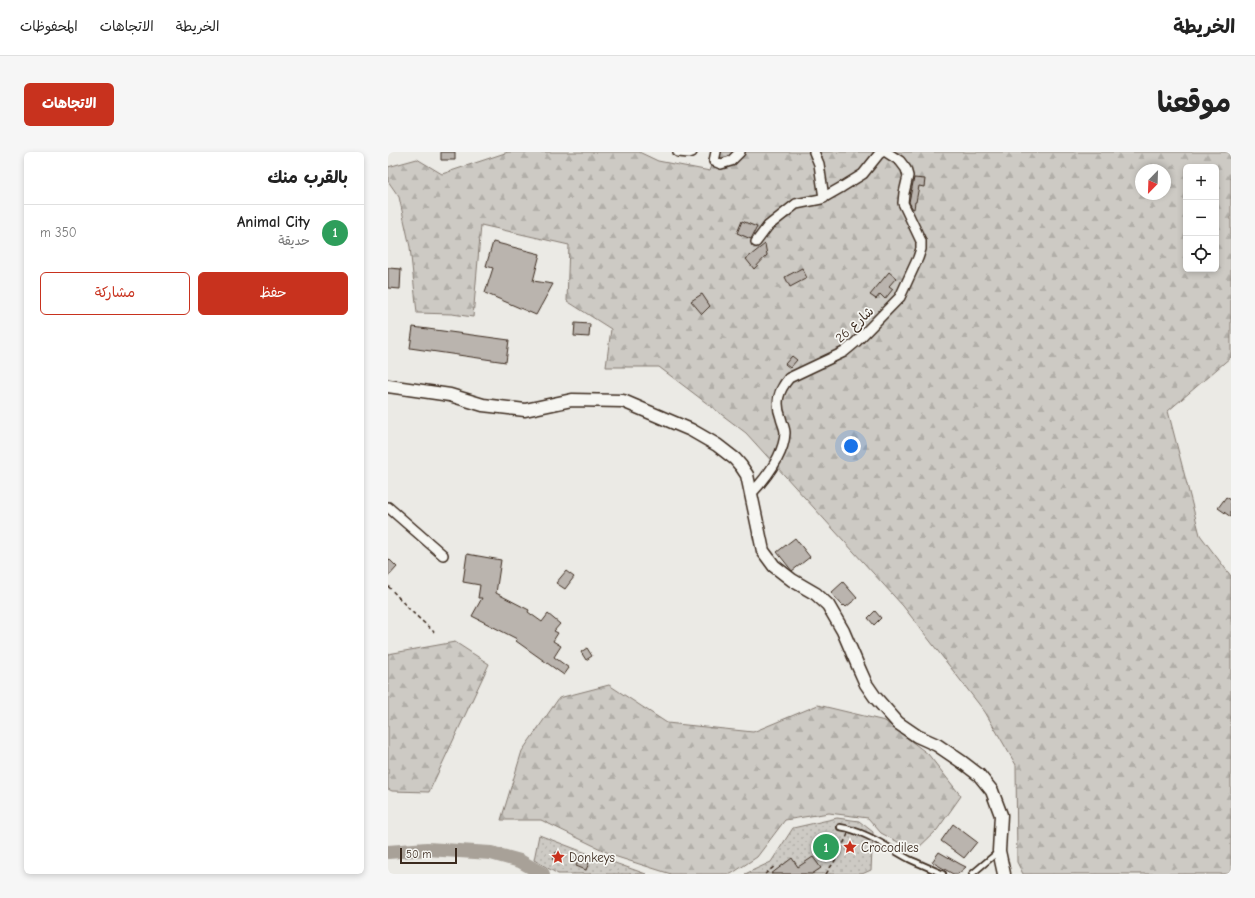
<!DOCTYPE html>
<html lang="ar">
<head>
<meta charset="utf-8">
<style>
	body { margin:0; font-family:"Comic Neue","Playpen Sans Arabic",sans-serif; background:#f6f6f6; color:#222; direction:rtl }
	.controls { position:absolute; right:12px; top:12px; display:grid; overflow:hidden; border-radius:6px; box-shadow:0 2px 6px #0003 }
	.controls button { width:36px; height:36px; display:grid; place-items:center; padding:0; border:0; border-bottom:1px solid #e0e0e0; background:#fff; color:#222; font:20px sans-serif }
	.compass { position:absolute; left:747px; top:12px; width:36px; height:36px; border-radius:50%; background:#fff; box-shadow:0 2px 6px #0003; rotate:203deg }
	.scale { position:absolute; left:12px; bottom:10px; width:57px; box-sizing:border-box; padding-left:4px; border:2px solid #3b2a1e; border-top:0; font-size:11px; line-height:14px; white-space:nowrap; color:#3b2a1e; -webkit-text-stroke:3px #f6f6f2; paint-order:stroke }
	.you { position:absolute; left:463px; top:294px; width:14px; height:14px; margin:-10px; border:3px solid #fff; border-radius:50%; background:#1a73e8; box-shadow:0 0 0 6px #1a73e833 }
	.badge { display:grid; place-items:center; width:26px; height:26px; border-radius:50%; background:#c8321e; color:#fff; font-size:13px; font-weight:700 }
	.pin { position:absolute; translate:-50% -50%; border:2px solid #fff; box-shadow:0 1px 4px #0006 }
	.list { margin:0; padding:0; list-style:none }
	h2 { display:flex; justify-content:space-between; align-items:center; height:52px; margin:0; padding:0 16px; font-size:17px }
	h2 small { font-size:13px; font-weight:400; color:#767676 }
	.list li { display:grid; grid-template-columns:26px 1fr auto; gap:12px; align-items:center; box-sizing:border-box; height:56px; padding:0 16px; border-top:1px solid #e0e0e0 }
	.list b { display:block; font-size:15px; white-space:nowrap }
	.list p { margin:0; font-size:13px; white-space:nowrap; color:#767676 }
	.list em { font-size:13px; font-style:normal; color:#767676 }
	.actions { display:flex; gap:8px; padding:12px 16px }
	.actions a { flex:1; padding:9px 0; border:1px solid #c8321e; border-radius:6px; text-align:center; font-size:14px; color:#c8321e }
	.actions .main { background:#c8321e; color:#fff }
	.icon { flex:none; width:22px; height:22px; fill:none; stroke:currentColor; stroke-width:2; stroke-linecap:round; stroke-linejoin:round }
	.map { position:relative; flex:none; width:843px; height:722px; overflow:hidden; direction:ltr; border-radius:6px }
	header { display:flex; align-items:center; gap:24px; box-sizing:border-box; height:56px; padding:0 20px; background:#fff; border-bottom:1px solid #e0e0e0 }
	header strong { font-size:19px }
	nav { display:flex; gap:22px; margin-inline-start:auto; font-size:14px }
	.intro { display:flex; align-items:center; justify-content:space-between; box-sizing:border-box; height:96px; padding:0 24px }
	h1 { margin:0; font-size:28px }
	.button { padding:10px 18px; border-radius:6px; background:#c8321e; color:#fff; font-size:14px; font-weight:700 }
	main { display:flex; gap:24px; padding:0 24px }
	aside { flex:1; background:#fff; border-radius:6px; box-shadow:0 2px 6px #0003 }
	.map>svg:first-child { display:block }
	.forest { fill:url(#forest-firs); stroke:#847a71; fill-rule:evenodd }
	.park { fill:url(#park-dots); stroke:#847a71 }
	.lines { fill:none; stroke-linecap:round; stroke-linejoin:round }
	.river { stroke:#a8a198; stroke-width:14 }
	.building { fill:#bab4ae; stroke:#3b2a1e }
	.lane-casing { stroke:#3b2a1e; stroke-width:8 }
	.street-casing { stroke:#3b2a1e; stroke-width:12 }
	.secondary-casing { stroke:#3b2a1e; stroke-width:15 }
	.path { stroke:#3b2a1e; stroke-width:1.5; stroke-dasharray:4 3; stroke-linecap:butt }
	.lane { stroke:#f6f6f2; stroke-width:4.5 }
	.street { stroke:#f6f6f2; stroke-width:9 }
	.secondary { stroke:#f6f6f2; stroke-width:12 }
	.labels { text-anchor:middle; stroke-width:3.5; stroke-linejoin:round; paint-order:stroke }
	.street-label { font-size:13px; fill:#3b2a1e; stroke:#f6f6f2 }
	.poi-label { font-size:13px; fill:#3b2a1e; stroke:#f6f6f2; text-anchor:start }
</style>
</head>
<body>
<header>
<strong>الخريطة</strong>
<nav><a>الخريطة</a><a>الاتجاهات</a><a>المحفوظات</a></nav>
</header>
<div class="intro"><h1>موقعنا</h1><a class="button">الاتجاهات</a></div>
<main>
<div class="map">
<svg width="843" height="722" viewBox="0 0 843 722">
	<defs>
		<pattern id="forest-firs" width="22" height="20" patternUnits="userSpaceOnUse"><rect width="22" height="20" fill="#cdcac4"/><path d="M5 1l3.5 6h-7zM16 11l3.5 6h-7z" fill="#b1aea8"/></pattern>
		<pattern id="park-dots" width="8" height="8" patternUnits="userSpaceOnUse"><rect width="8" height="8" fill="#cdcac4"/><path d="M2 2h.1M6 6h.1" fill="none" stroke="#b1aea8" stroke-width="1.8" stroke-linecap="round"/></pattern>
	</defs>
	<rect width="100%" height="100%" fill="#ebeae5"/>
	<filter id="ink" filterUnits="userSpaceOnUse"><feTurbulence type="fractalNoise" baseFrequency=".025" numOctaves="2"/><feDisplacementMap in="SourceGraphic" scale="8" xChannelSelector="R" yChannelSelector="G"/><feConvolveMatrix kernelMatrix="1 2 1 2 8 2 1 2 1" color-interpolation-filters="sRGB"/></filter>
	<g filter="url(#ink)">
		<path class="forest" d="M120 0H251L270 9 322 19 329 0H843V205L780 259 812 383 843 424V722H635L629 710 628 613 597 560 515 454 358 281 271 215H218L223 177 179 149 181 93 93 73 85 165 64 162 29 161 22 95 11 45 0 29V15L29 7 54 22ZM798 15H828V117H798ZM753 18H777V42H753Z
			M67 490 101 512 41 640 4 639 0 637V502Z
			M221 533 279 571 365 580 430 553 497 569 540 602 573 644 549 678 527 699 493 681 480 666 441 661 397 668 369 705 343 722H283L229 705 153 668H113L134 599 171 546Z"/>
		<path class="park" d="M449 666 471 669 485 680 483 718 474 722H357L383 710 405 676Z
			M151 683 193 699 258 722H170L146 708Z"/>
		<g class="lines">
			<path class="river" d="M0 700 39 697 103 701 132 709 155 722"/>
		</g>
		<path class="building" d="M53 0H67V8H53Z
			M526 26 537 27 536 35 531 34 528 50H527L526 57 524 56 521 50Z
			M354 69 369 75 363 87 349 81Z
			M105 90 152 102 145 129 165 132 148 163 97 141 105 116 98 114Z
			M377 92 379 103 366 117 358 107Z
			M0 116 13 117 12 137 0 136Z
			M414 116 419 126 402 135 397 125Z
			M501 120 508 126 501 134 505 137 497 147 492 142 488 147 482 143Z
			M314 142 322 154 314 162 303 149Z
			M187 171 202 172 201 185 186 184Z
			M25 175 121 188 118 210 22 196Z
			M404 204 409 208 402 216 397 212Z
			M838 345 843 348V365L830 356Z
			M407 386 422 405 404 419 389 400Z
			M79 402 113 408 108 441 141 458 140 460 154 470 160 462 172 472 166 479 170 481 165 489 173 494 166 505 181 516 176 523 128 489 129 487 84 464 94 446H90L92 433 75 430Z
			M0 406 9 415 0 425Z
			M178 419 186 425 177 437 168 431Z
			M455 430 469 446 458 455 456 453 455 454 443 441Z
			M487 459 493 466 486 473 480 466Z
			M199 496 204 504 198 508 193 500Z
			M565 672 589 690 576 706 553 689Z
			M168 700 174 702 171 710 165 708Z
			M551 700 572 712 578 715 570 722H565L544 710Z
			M425 705 433 716 424 722H383L404 706 410 715Z
			M191 707 201 711 198 718 188 714Z"/>
		<g class="lines">
			<defs>
				<path id="lane" d="M452 675C477 679 499 695 521 707 532 712 544 717 555 722
					M584 722 610 700"/>
				<path id="street" d="M290 0 301 1 304 0
					M328 0 326 9 333 12 343 9 352 0
					M426 0 431 12 436 46
					M368 90 380 74 408 52 433 47 454 35 475 22 491 2 494 0
					M363 342C378 326 396 303 397 281 397 276 394 271 393 266 387 251 390 239 401 226L456 200 468 190 512 145 530 106 533 97V89L515 51 516 41 520 24 518 17 512 9 498 0
					M0 355 55 403"/>
				<path id="secondary" d="M0 234 62 243 95 253 137 258 184 248 235 249 303 278 329 293 347 307 353 314 359 323 375 399 386 414 404 428 428 442 440 453 455 479 470 514 478 532 487 545 510 571 529 584 549 593 574 610 591 623 604 639 613 663 611 699 616 722"/>
			</defs>
			<use href="#lane" class="lane-casing"/>
			<use href="#street" class="street-casing"/>
			<use href="#secondary" class="secondary-casing"/>
			<path class="path" d="M0 434 22 458 46 480
				M377 722 387 714
				M438 722 448 707 460 682"/>
			<use href="#lane" class="lane"/>
			<use href="#street" class="street"/>
			<use href="#secondary" class="secondary"/>
		</g>
	</g>
	<defs>
		<symbol id="sight-bare" viewBox="-9 -9 18 18"><path d="M0-6L1.8-2.2L6-1.7L2.9 1.2L3.7 5.4L0 3.3L-3.7 5.4L-2.9 1.2L-6-1.7L-1.8-2.2Z" fill="#c8321e" stroke="#f6f6f2" stroke-width="2.5" paint-order="stroke"/></symbol>
	</defs>
	<g fill-rule="evenodd">
		<use href="#sight-bare" x="452" y="685" width="20" height="20"/>
		<use href="#sight-bare" x="160" y="695" width="20" height="20"/>
	</g>
	<g class="labels">
		<g class="street-label">
			<text transform="translate(466 172) rotate(-42)" y="5">شارع 26</text>
		</g>
		<g class="poi-label">
			<text x="473" y="700">Crocodiles</text>
			<text x="181" y="710">Donkeys</text>
		</g>
	</g>
</svg>
<div class="controls">
<button>+</button>
<button>−</button>
<button><svg class="icon" aria-label="locate" viewBox="0 0 24 24"><circle cx="12" cy="12" r="6"/><path d="M12 2v4M12 18v4M2 12h4M18 12h4"/></svg></button>
</div>
<svg class="compass" viewBox="-18 -18 36 36"><path d="M0-13l5 13h-10z" fill="#e53935"/><path d="M0 13l5-13h-10z" fill="#767676"/></svg>
<div class="scale">50 m</div>
<div class="you"></div>
<div class="pin badge" style="left:438px;top:695px;background:#2e9e5b">1</div>
</div>
<aside>
<h2>بالقرب منك<small></small></h2>
<ul class="list">
<li><span class="badge" style="background:#2e9e5b">1</span><div><b>Animal City</b><p>حديقة</p></div><em>350 m</em></li>
</ul>
<div class="actions"><a class="main">حفظ</a><a>مشاركة</a></div>
</aside>
</main>
</body>
</html>
